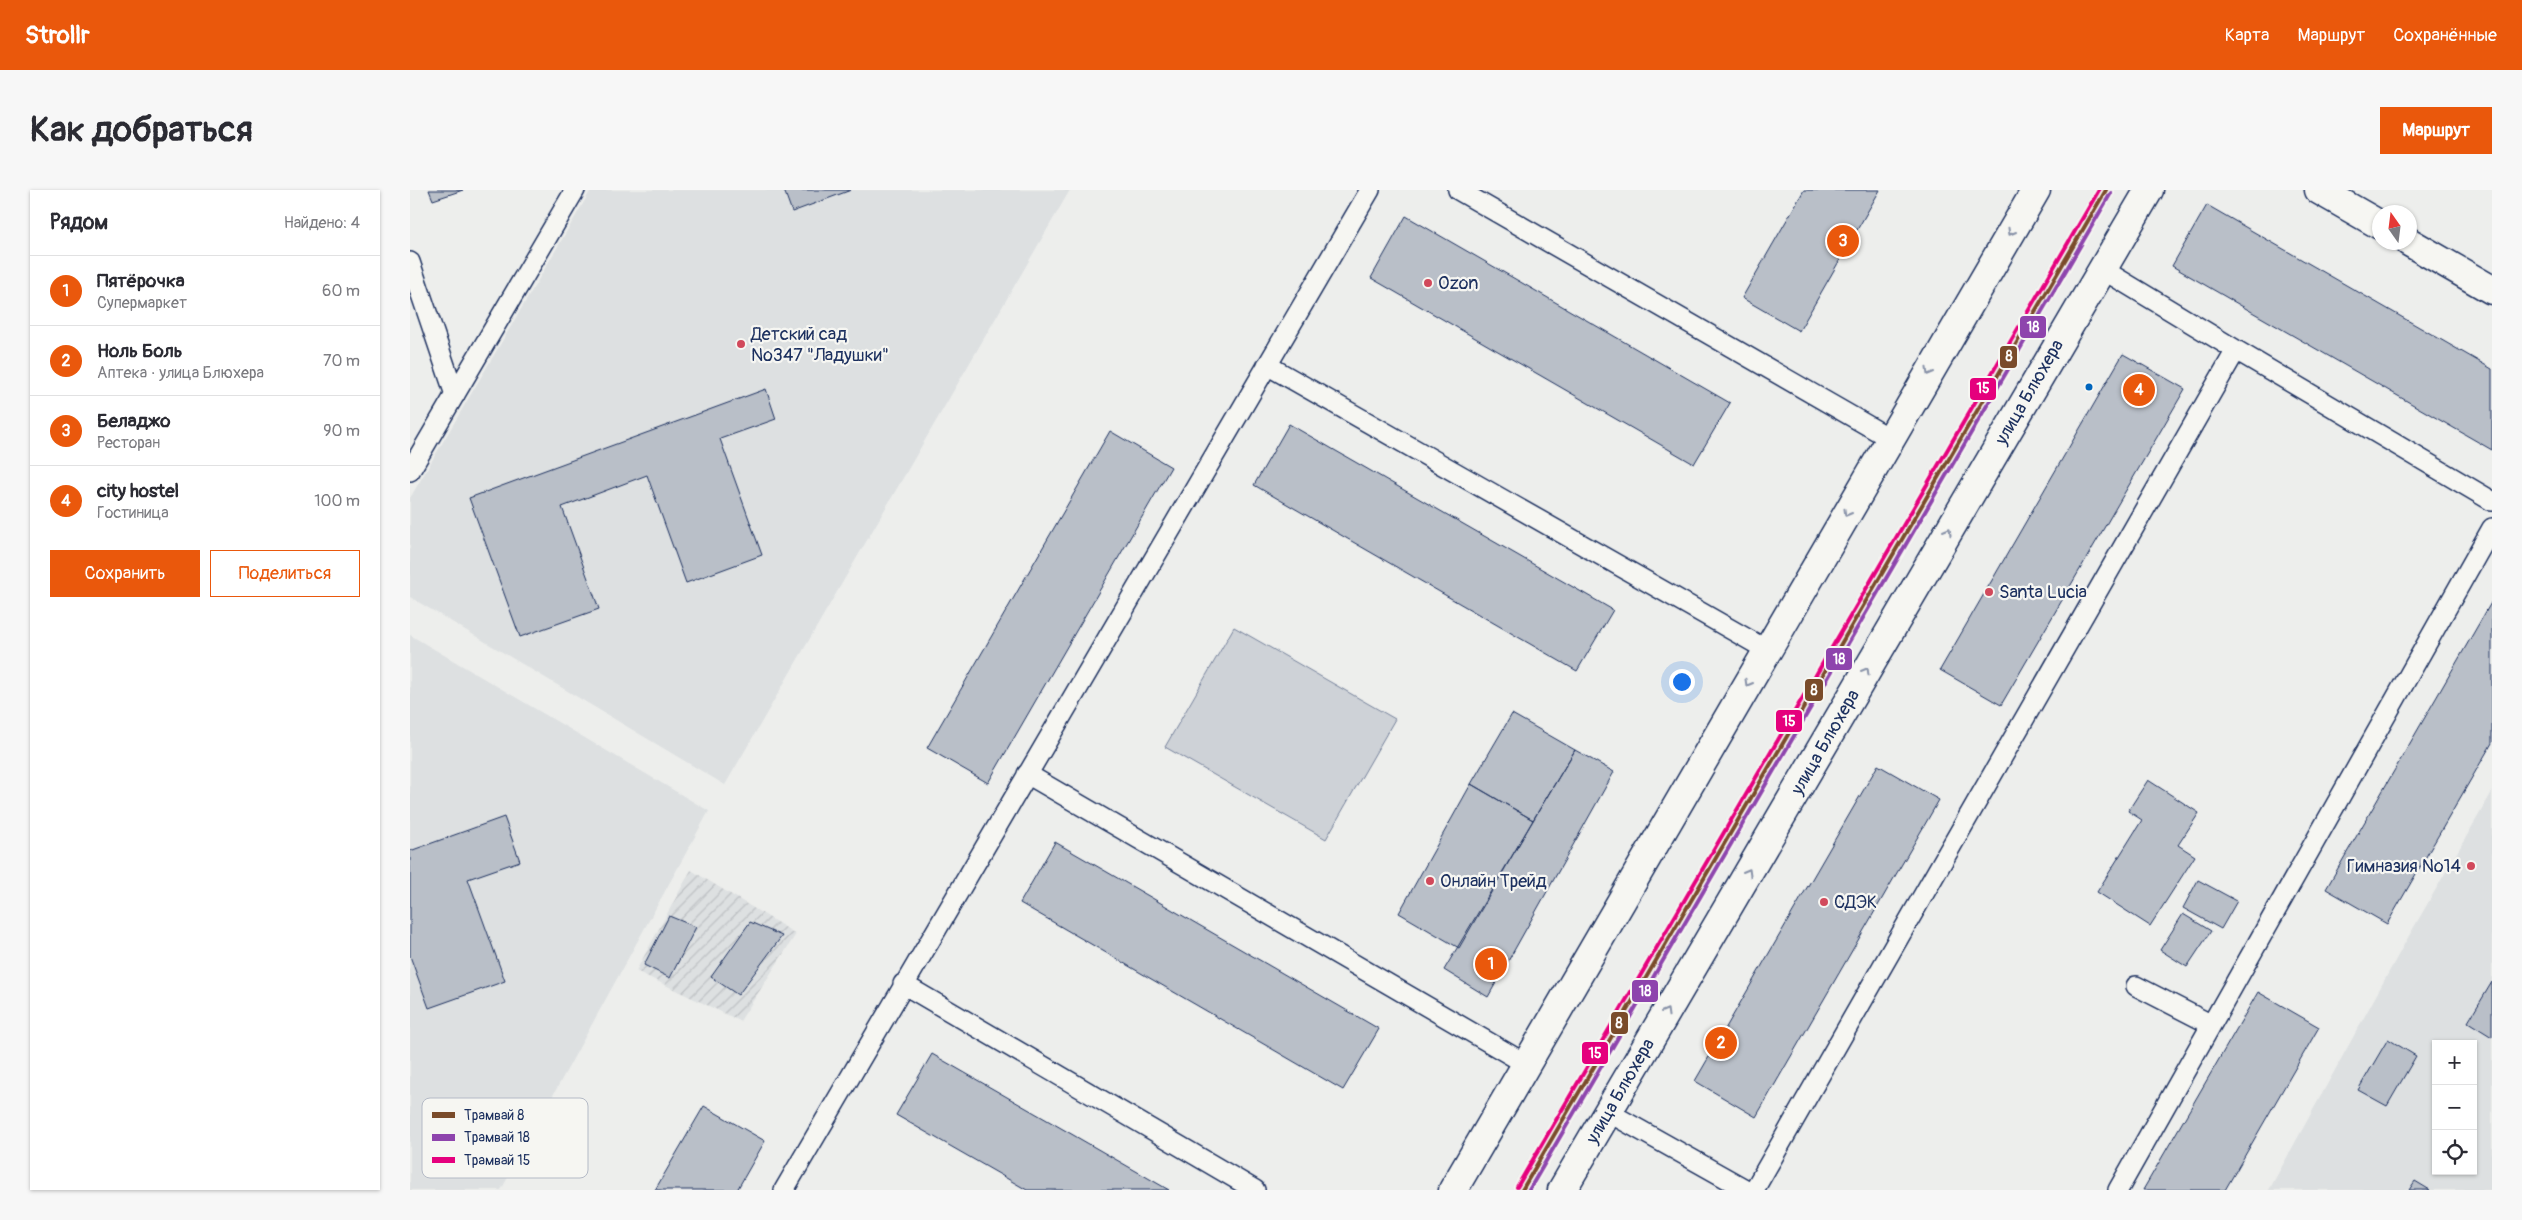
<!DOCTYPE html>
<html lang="ru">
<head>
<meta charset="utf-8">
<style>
	body { margin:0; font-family:Pangolin,sans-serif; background:#f7f7f7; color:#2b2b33 }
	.controls { position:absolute; right:15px; bottom:15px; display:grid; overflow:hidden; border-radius:0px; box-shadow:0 1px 4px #0004 }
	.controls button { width:45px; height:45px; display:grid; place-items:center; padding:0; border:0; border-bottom:1px solid #e1e1e2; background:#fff; color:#2b2b33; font:25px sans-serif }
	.compass { position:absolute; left:1962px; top:15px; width:45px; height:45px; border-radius:50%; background:#fff; box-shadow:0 1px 4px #0004; rotate:346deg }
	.you { position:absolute; left:1271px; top:491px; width:18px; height:18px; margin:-12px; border:4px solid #fff; border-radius:50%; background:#1a73e8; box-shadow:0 0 0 8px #1a73e833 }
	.badge { display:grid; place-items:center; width:32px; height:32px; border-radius:50%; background:#ea580c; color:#fff; font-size:16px; font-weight:700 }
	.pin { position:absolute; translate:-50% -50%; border:2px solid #fff; box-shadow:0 1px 5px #0006 }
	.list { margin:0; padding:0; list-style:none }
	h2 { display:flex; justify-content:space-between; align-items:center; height:65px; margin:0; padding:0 20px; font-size:21px }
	h2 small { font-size:16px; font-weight:400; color:#7c7c81 }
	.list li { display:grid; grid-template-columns:32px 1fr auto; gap:15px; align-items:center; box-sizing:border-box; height:70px; padding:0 20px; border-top:1px solid #e1e1e2 }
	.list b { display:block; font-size:19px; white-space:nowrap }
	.list p { margin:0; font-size:16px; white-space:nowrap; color:#7c7c81 }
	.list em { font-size:16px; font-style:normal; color:#7c7c81 }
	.actions { display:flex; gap:10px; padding:15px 20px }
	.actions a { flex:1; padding:11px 0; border:1px solid #ea580c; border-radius:0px; text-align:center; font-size:18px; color:#ea580c }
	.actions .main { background:#ea580c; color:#fff }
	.icon { flex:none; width:28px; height:28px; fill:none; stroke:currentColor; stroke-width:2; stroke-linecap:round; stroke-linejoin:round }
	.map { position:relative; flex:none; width:2082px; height:1000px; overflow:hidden; border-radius:0px }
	header { display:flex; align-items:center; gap:30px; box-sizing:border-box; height:70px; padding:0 25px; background:#ea580c; color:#fff }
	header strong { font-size:24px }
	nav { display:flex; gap:28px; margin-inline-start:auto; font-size:18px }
	.intro { display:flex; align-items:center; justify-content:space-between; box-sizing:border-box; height:120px; padding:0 30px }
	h1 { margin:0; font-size:35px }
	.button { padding:12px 22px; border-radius:0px; background:#ea580c; color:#fff; font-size:18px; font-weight:700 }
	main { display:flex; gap:30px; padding:0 30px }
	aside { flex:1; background:#fff; border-radius:0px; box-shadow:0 1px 4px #0004 }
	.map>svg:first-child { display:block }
	.built { fill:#dde0e1; fill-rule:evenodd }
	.industrial { fill:url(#industrial-furrows) }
	.park { fill:#ced2d7; stroke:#74809a }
	.building { fill:#b9bfc8; stroke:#1b2f5e }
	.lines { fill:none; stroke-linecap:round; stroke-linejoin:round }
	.service-casing { stroke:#1b2f5e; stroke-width:22 }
	.minor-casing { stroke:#1b2f5e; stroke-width:31 }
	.tertiary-casing { stroke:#1b2f5e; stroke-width:31 }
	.service { stroke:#f6f6f2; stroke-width:19 }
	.minor { stroke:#f6f6f2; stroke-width:28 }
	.tertiary { stroke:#f6f6f2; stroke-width:28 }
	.tram-1-casing { stroke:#f6f6f2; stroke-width:8 }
	.tram-2-casing { stroke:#f6f6f2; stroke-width:8 }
	.tram-3-casing { stroke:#f6f6f2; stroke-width:8 }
	.tram-1 { stroke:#7a4b2a; stroke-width:4 }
	.tram-2 { stroke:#8e44ad; stroke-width:4 }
	.tram-3 { stroke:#e5007d; stroke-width:4 }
	.oneway { stroke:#8892a8 }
	.poi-dot { fill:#d1495b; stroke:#f6f6f2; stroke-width:2 }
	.bus-dot { fill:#0065bd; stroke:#f6f6f2; stroke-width:2 }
	.labels { text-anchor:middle; stroke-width:4.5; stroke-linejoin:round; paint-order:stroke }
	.poi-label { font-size:18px; fill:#1b2f5e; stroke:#f6f6f2; text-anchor:start }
	.street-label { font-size:18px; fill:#1b2f5e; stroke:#f6f6f2 }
	.key { fill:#f6f6f2; stroke:#b4bac6; stroke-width:1 }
	.key-label { font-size:14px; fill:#1b2f5e }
	.line-badge { stroke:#f6f6f2; stroke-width:2 }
	.badge-label { font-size:14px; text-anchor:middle; font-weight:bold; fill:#fff }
</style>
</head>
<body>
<header>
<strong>Strollr</strong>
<nav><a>Карта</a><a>Маршрут</a><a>Сохранённые</a></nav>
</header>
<div class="intro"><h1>Как добраться</h1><a class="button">Маршрут</a></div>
<main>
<aside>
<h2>Рядом<small>Найдено: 4</small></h2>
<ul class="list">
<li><span class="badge">1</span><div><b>Пятёрочка</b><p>Супермаркет</p></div><em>60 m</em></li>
<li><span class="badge">2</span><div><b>Ноль Боль</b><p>Аптека · улица Блюхера</p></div><em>70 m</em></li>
<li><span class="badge">3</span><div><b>Беладжо</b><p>Ресторан</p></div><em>90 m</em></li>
<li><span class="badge">4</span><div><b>city hostel</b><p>Гостиница</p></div><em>100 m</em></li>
</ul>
<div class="actions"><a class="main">Сохранить</a><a>Поделиться</a></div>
</aside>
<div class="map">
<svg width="2082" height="1000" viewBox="0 0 2082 1000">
	<defs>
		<pattern id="industrial-furrows" width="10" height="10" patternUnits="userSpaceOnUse" patternTransform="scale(1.25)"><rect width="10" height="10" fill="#dde0e1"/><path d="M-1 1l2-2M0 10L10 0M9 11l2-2" fill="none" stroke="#bdc0c3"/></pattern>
	</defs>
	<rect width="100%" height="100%" fill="#edeeec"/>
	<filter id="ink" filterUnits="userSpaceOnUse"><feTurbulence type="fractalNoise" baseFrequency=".02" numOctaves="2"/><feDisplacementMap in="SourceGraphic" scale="10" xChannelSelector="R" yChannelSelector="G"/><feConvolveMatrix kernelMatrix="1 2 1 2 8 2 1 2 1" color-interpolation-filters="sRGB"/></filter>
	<g filter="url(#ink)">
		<path class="built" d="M181 0H660L315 595 0 407V308Z
			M0 445 299 621 91 1000H0Z
			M2082 602V1000H1859L1996 751ZM2026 854H2063V981H2026Z"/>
		<path class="industrial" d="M281 680 386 744 330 831 226 781Z"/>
		<path class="park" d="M824 437 985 529 916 649 755 557Z"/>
		<path class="building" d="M19 0H53L23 10Z
			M374 0H441L382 22Z
			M1394 0H1470L1389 141 1332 108Z
			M1797 15 2082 179V260L1762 76Z
			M996 26 1320 213 1284 274 961 88Z
			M1713 164 1775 199 1591 515 1530 480Z
			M356 199 366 229 310 249 352 365 276 393 237 285 152 317 189 419 110 447 59 308Z
			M879 234 1203 420 1167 481 844 295Z
			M700 241 761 277 578 593 517 558Z
			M2082 411V553L1977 734 1916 699Z
			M1102 524 1165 560 1123 630 1061 594Z
			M1165 560 1204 582 1078 807 1034 780Z
			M1468 575 1529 610 1346 927 1285 891Z
			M1738 590 1789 623 1768 655 1785 666 1740 736 1687 702 1732 630 1718 621Z
			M1061 594 1123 630 1049 758 989 723Z
			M94 627 110 671 58 689 95 791 19 818 0 766V661Z
			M645 652 969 839 933 900 610 713Z
			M1788 690 1827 711 1811 739 1773 718Z
			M1773 724 1801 741 1777 777 1750 760Z
			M259 726 286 737 260 788 234 775Z
			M340 732 372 746 328 805 301 787Z
			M2082 792V847L2058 832Z
			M1848 802 1909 837 1815 1000H1733Z
			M1978 849 2006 866 1977 916 1948 900Z
			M522 864 759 1000H617L486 925Z
			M294 916 355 951 327 1000H245Z
			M2005 991 2020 1000H1999Z"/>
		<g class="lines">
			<defs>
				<path id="service" d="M1048 0 1481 249
					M0 72 45 205
					M1826 160 2082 311
					M857 175 1357 460
					M0 281 165 0
					M617 584 1116 874
					M493 794 845 1000
					M1726 796 1800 834
					M1198 922 1337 1000
					M374 1000 960 0
					M1344 1000 1826 160 1692 79
					M1708 1000 2082 338"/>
				<path id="minor" d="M1909 0 1970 35
					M1999 52 2082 100"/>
				<path id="tertiary" d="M1043 1000 1626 0
					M1152 1000 1739 0"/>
			</defs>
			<use href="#service" class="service-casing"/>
			<use href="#minor" class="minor-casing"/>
			<use href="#tertiary" class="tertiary-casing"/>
			<use href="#service" class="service"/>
			<use href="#minor" class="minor"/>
			<use href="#tertiary" class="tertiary"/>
			<defs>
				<path id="tram-1" d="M1112 1000 1696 0"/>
				<path id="tram-2" d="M1119 1000 1701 3"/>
				<path id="tram-3" d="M1107 997 1689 0"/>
			</defs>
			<use href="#tram-1" class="tram-1-casing"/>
			<use href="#tram-2" class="tram-2-casing"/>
			<use href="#tram-3" class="tram-3-casing"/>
			<use href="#tram-1" class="tram-1"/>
			<use href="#tram-2" class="tram-2"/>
			<use href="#tram-3" class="tram-3"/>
		</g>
		<defs><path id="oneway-chevron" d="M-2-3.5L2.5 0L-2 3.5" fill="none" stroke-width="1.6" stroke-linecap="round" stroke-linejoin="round" transform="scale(1.25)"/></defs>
		<g class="oneway">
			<use href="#oneway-chevron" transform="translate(1601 42) rotate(120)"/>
			<use href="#oneway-chevron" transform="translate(1519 182) rotate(120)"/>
			<use href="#oneway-chevron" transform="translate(1437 323) rotate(120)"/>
			<use href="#oneway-chevron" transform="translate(1538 341) rotate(-60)"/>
			<use href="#oneway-chevron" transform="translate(1456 481) rotate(-60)"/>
			<use href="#oneway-chevron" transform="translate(1338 493) rotate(120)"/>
			<use href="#oneway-chevron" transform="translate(1338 682) rotate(-60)"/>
			<use href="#oneway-chevron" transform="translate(1256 822) rotate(-60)"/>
		</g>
	</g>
	<g class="poi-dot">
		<circle cx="1018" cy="93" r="5"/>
		<circle cx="331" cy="154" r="5"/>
		<circle cx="1579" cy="402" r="5"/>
		<circle cx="2061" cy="676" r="5"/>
		<circle cx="1020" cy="691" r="5"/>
		<circle cx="1414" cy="712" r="5"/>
	</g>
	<circle class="bus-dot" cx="1679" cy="197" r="4.5"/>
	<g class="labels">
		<g class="poi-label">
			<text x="1028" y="99">Ozon</text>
			<text x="341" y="150">Детский сад<tspan x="341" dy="21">№347 "Ладушки"</tspan></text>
			<text x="1589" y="408">Santa Lucia</text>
			<text x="2051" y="682" text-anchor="end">Гимназия №14</text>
			<text x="1030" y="697">Онлайн Трейд</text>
			<text x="1424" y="718">СДЭК</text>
		</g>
		<g class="street-label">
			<text transform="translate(1619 202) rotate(-60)" y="6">улица Блюхера</text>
			<text transform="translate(1415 552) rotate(-60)" y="6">улица Блюхера</text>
			<text transform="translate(1210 901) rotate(-60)" y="6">улица Блюхера</text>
		</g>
	</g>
	<rect x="12" y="908" width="166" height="80" rx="8" class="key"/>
	<rect x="22" y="922" width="23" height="6" fill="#7a4b2a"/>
	<rect x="22" y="944" width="23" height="7" fill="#8e44ad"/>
	<rect x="22" y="967" width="23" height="6" fill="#e5007d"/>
	<g class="key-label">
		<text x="54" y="930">Трамвай 8</text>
		<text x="54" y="952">Трамвай 18</text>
		<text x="54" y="975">Трамвай 15</text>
	</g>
	<g class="line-badge">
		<rect x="1609" y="125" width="28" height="24" rx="5" fill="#8e44ad"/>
		<rect x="1589" y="155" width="19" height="24" rx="5" fill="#7a4b2a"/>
		<rect x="1559" y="187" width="28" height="24" rx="5" fill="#e5007d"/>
		<rect x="1415" y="457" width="28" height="24" rx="5" fill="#8e44ad"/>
		<rect x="1394" y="488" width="20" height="24" rx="5" fill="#7a4b2a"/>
		<rect x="1365" y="519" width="28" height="24" rx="5" fill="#e5007d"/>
		<rect x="1221" y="789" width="28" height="24" rx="5" fill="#8e44ad"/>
		<rect x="1200" y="821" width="19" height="24" rx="5" fill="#7a4b2a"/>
		<rect x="1171" y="851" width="28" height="24" rx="5" fill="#e5007d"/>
	</g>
	<g class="badge-label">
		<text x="1623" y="142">18</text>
		<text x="1599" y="171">8</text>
		<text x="1573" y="203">15</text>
		<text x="1429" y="474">18</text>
		<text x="1404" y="505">8</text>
		<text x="1379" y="536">15</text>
		<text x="1235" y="806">18</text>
		<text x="1209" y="838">8</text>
		<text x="1185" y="868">15</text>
	</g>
</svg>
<div class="controls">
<button>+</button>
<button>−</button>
<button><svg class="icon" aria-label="locate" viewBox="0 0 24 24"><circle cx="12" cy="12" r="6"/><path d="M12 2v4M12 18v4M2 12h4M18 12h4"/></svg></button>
</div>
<svg class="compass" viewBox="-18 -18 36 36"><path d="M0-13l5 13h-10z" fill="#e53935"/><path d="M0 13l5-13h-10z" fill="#7c7c81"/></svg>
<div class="you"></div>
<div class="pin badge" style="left:1081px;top:774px">1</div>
<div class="pin badge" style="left:1311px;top:853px">2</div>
<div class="pin badge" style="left:1433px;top:51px">3</div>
<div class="pin badge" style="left:1729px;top:200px">4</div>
</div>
</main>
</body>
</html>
